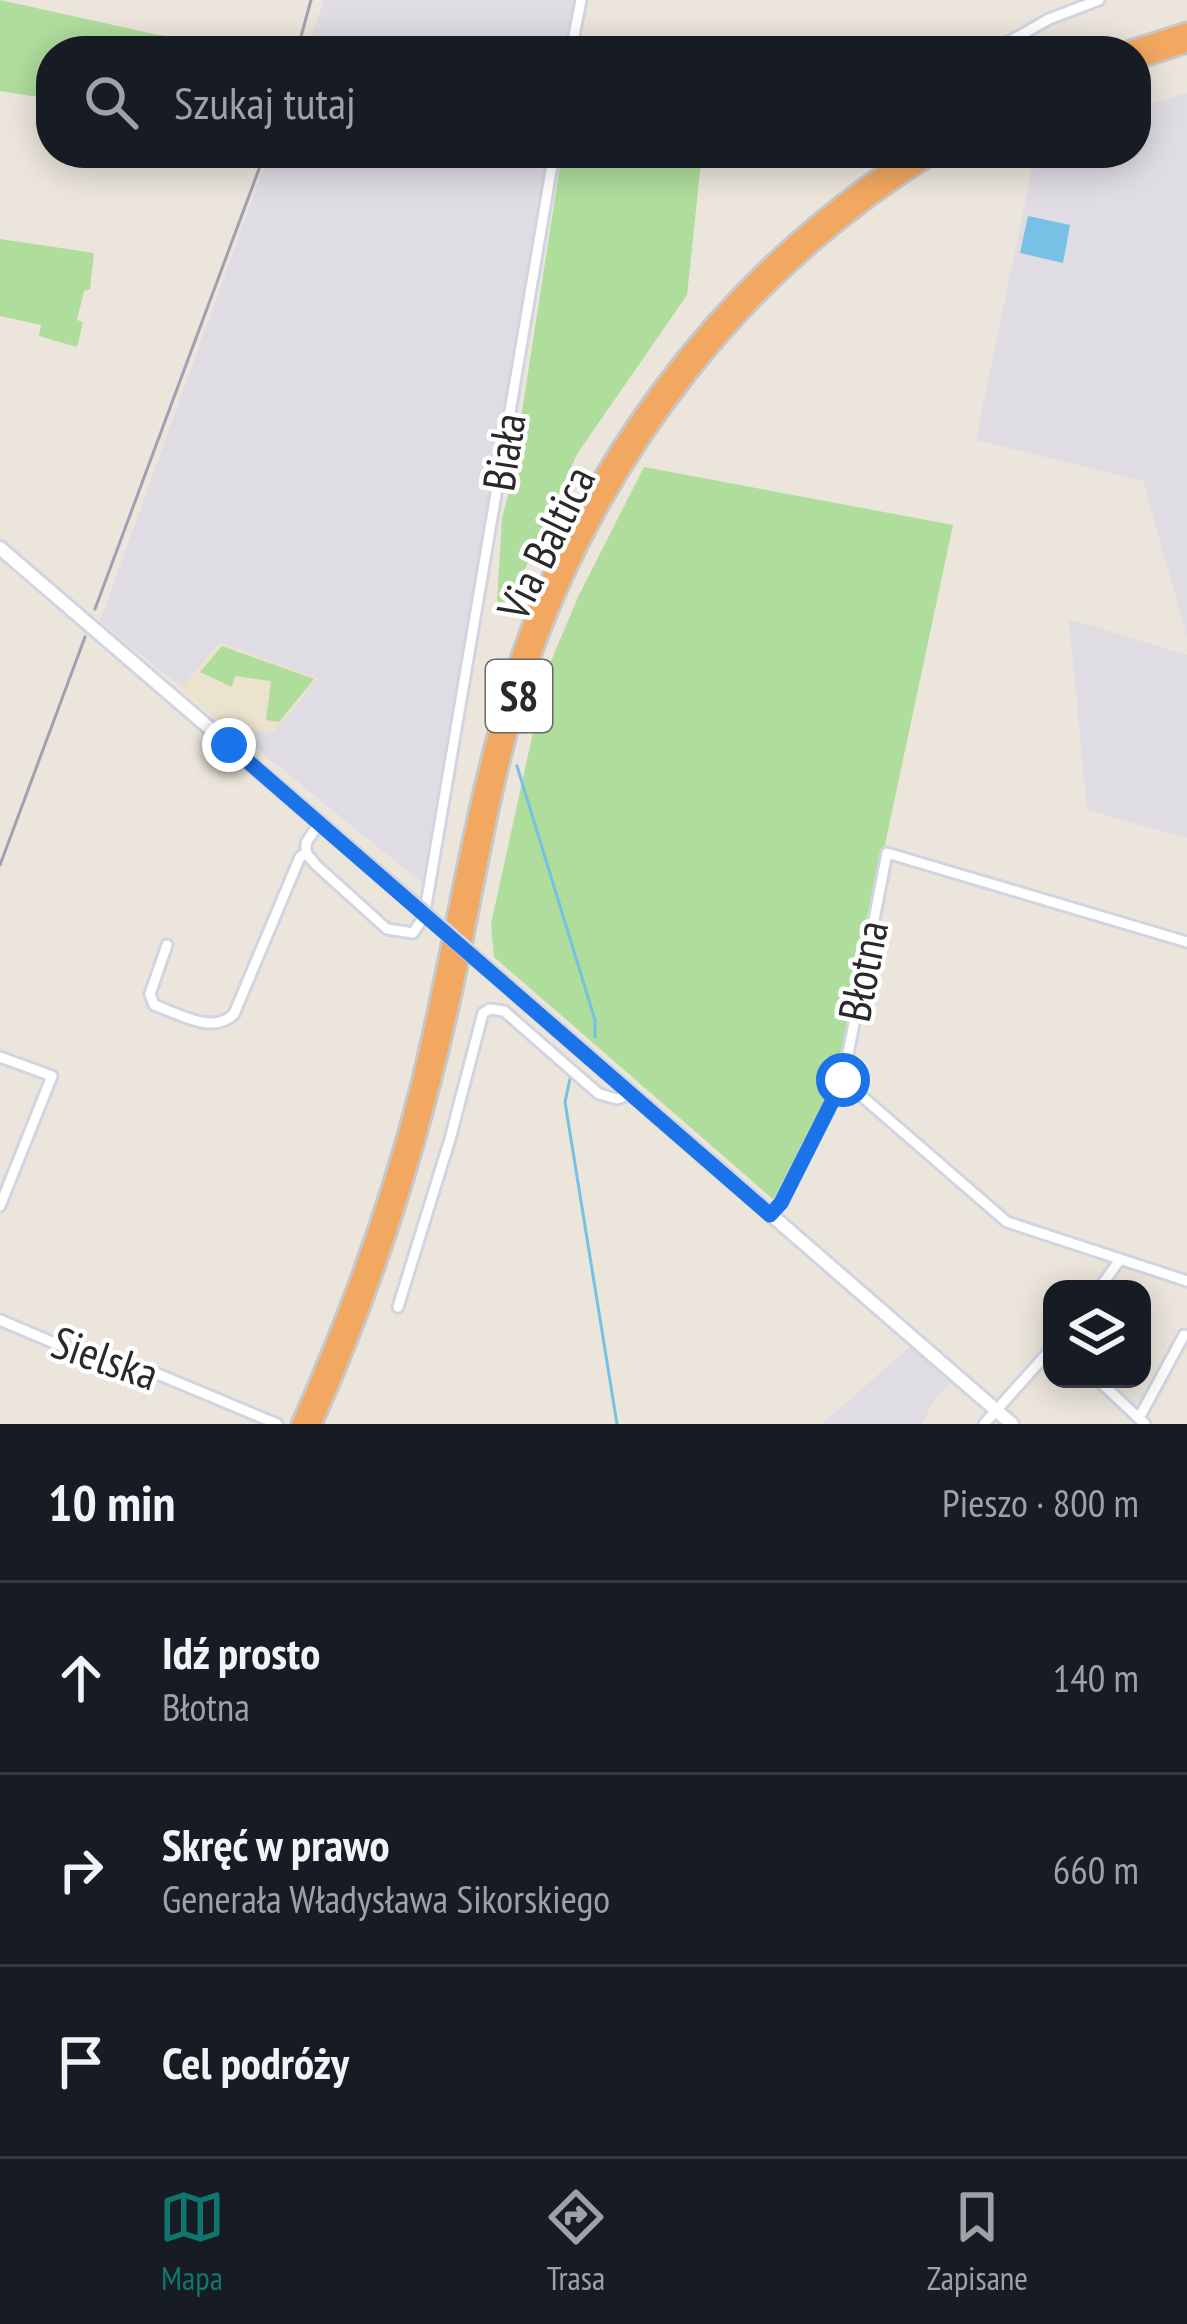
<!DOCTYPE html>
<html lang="pl">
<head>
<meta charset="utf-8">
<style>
	body { margin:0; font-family:"PT Sans Narrow",sans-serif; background:#20242c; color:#f1f3f6 }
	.controls { position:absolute; right:36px; bottom:36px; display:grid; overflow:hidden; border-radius:24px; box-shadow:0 6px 30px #0003 }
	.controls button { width:108px; height:108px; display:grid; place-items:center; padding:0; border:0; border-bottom:3px solid #363941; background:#171b24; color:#f1f3f6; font:60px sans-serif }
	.stop { position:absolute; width:36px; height:36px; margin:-27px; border:9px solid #1a73e8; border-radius:50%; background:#fff }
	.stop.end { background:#1a73e8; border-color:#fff; box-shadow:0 3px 12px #0008 }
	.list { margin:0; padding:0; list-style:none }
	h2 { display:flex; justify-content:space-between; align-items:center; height:156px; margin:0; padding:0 48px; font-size:51px }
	h2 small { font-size:39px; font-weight:400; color:#9ea1a6 }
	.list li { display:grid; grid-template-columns:78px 1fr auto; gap:36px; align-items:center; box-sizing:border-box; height:192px; padding:0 48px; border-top:3px solid #363941 }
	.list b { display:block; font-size:45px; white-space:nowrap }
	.list p { margin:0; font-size:39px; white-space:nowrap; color:#9ea1a6 }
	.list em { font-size:39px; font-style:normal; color:#9ea1a6 }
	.icon { flex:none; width:66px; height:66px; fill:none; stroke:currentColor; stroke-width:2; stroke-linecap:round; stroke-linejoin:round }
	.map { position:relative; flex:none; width:1187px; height:1424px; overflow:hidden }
	.search { position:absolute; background:#171b24; box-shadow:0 6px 30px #0003; left:36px; right:36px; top:36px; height:132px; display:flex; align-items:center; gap:30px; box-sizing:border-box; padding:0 42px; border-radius:48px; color:#9ea1a6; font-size:45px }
	.sheet { height:732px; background:#171b24 }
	nav { display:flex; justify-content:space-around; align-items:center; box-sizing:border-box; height:168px; border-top:3px solid #363941; background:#171b24; font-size:33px; color:#9ea1a6 }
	nav a { display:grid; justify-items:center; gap:6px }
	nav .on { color:#0f766e }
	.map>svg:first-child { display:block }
	.industrial { fill:#dfdce3 }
	.education { fill:#ebe3cd }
	.green { fill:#aedd9c }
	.water { fill:#76c1e5 }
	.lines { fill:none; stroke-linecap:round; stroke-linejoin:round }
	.stream { stroke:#76c1e5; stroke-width:3 }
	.street-casing { stroke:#d2d4e1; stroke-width:15 }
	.secondary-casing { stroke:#d2d4e1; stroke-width:18 }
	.highway-casing { stroke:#c7c7c7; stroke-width:21 }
	.street { stroke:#fff; stroke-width:9 }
	.secondary { stroke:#fff; stroke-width:12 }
	.highway { stroke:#f2a860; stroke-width:15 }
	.rail { stroke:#9fa1b2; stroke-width:3 }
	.secondary-bridge-casing { stroke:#d2d4e1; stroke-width:18; stroke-linecap:butt }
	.secondary-bridge { stroke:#fff; stroke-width:12 }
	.route { stroke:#1a73e8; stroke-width:15 }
	.labels { text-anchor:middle; stroke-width:9; stroke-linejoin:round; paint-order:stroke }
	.shield { fill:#fff; stroke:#696969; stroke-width:3 }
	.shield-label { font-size:42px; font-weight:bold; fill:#292929 }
	.street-label { font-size:45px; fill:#292929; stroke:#fff }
</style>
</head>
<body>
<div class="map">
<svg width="1187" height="1424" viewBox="0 0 1187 1424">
	<rect width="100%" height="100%" fill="#ebe5dc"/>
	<path class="industrial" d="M324 0H577L568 51H306Z
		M1187 93V636L1143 481 976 440 1032 169 1054 153H1136V108Z
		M269 153H549L422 883 100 621Z
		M1069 619 1187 655V838L1087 810Z
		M912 1345 953 1382 933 1401 922 1424H822Z"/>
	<path class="education" d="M220 642 318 679 273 733 241 727 233 734 181 688Z"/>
	<path class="green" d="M0 0 154 34 258 51H51V99L0 91Z
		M562 153H702L687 295 577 454 510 602H497L502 518 510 489Z
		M0 239 94 253 90 289 84 291 77 320 83 322 77 347 39 336 41 325 0 316Z
		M644 467 953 525 858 971 839 1080 774 1200 494 957 491 924 546 673 579 595Z
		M222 646 314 679 279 722 266 720 271 681 235 676 232 687 200 672Z"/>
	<path class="water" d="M1028 216 1070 225 1063 263 1020 253Z"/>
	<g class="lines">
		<path class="stream" d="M517 766 595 1020V1037
			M570 1079 565 1102 617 1424"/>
		<defs>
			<path id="street" d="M571 51 581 0
				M993 51 1049 19 1099 0
				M319 823 306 843V853L316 865 387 929 413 933 424 917 554 153
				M167 945 150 994 154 1005C180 1014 213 1035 234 1014L300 857 306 853
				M0 1057 52 1076 0 1206
				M843 1080 1007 1222 1187 1281
				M770 1215 780 1203 843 1080 887 853 1187 942
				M1099 1289 1119 1261
				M398 1307 450 1139 483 1013 490 1009 504 1011 599 1094 617 1099 632 1094
				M0 1320 66 1348 136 1365 277 1424
				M1097 1379 1145 1424
				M1139 1418 1184 1335
				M984 1424 1052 1348"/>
			<path id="secondary" d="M0 548 414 904
				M480 962 1012 1424"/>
			<path id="highway" d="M1124 51 1187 31
				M1136 61 1187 44
				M300 1424C348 1316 389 1205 418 1091 451 959 469 823 508 693 574 473 720 276 914 153
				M313 1424C373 1292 417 1153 449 1012 475 898 490 779 528 668 601 455 744 271 936 153"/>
		</defs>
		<use href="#street" class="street-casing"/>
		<use href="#secondary" class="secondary-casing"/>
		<use href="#highway" class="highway-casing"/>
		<use href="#street" class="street"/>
		<use href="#secondary" class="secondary"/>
		<use href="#highway" class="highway"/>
		<path class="rail" d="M297 51 311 0
			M95 609 265 153
			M0 865 85 637"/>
		<defs>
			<path id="secondary-bridge" d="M414 904 480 962"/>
		</defs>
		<use href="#secondary-bridge" class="secondary-bridge-casing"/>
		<use href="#secondary-bridge" class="secondary-bridge"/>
	</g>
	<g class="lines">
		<path class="route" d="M229 745 770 1215 781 1203 843 1080"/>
	</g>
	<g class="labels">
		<rect class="shield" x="486" y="660" width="66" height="72" rx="9"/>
		<g class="shield-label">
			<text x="519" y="711">S8</text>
		</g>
		<g class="street-label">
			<text transform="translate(504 452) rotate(-81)" y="16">Biała</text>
			<text transform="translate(546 543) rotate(-64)" y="16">Via Baltica</text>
			<text transform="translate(863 971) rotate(-79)" y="16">Błotna</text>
			<text transform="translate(105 1358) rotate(19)" y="16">Sielska</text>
		</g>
	</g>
</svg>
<div class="controls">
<button><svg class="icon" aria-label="layers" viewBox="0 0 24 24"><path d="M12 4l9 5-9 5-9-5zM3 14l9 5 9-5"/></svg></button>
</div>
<div class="stop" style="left:843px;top:1080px"></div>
<div class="stop end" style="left:229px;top:745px"></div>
<div class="search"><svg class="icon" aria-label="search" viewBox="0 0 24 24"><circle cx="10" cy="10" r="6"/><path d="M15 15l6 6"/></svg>Szukaj tutaj</div>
</div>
<section class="sheet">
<h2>10 min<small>Pieszo · 800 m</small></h2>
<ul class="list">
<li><svg class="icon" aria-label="ahead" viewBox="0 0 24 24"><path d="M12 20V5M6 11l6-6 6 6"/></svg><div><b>Idź prosto</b><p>Błotna</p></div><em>140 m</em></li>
<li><svg class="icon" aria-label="right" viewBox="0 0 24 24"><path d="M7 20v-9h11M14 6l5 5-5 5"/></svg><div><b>Skręć w prawo</b><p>Generała Władysława Sikorskiego</p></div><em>660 m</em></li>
<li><svg class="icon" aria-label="arrive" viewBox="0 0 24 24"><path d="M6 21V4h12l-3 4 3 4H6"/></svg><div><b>Cel podróży</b></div></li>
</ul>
</section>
<nav>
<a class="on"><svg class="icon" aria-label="map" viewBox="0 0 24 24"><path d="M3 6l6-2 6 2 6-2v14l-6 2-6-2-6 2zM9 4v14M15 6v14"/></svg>Mapa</a>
<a><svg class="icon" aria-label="directions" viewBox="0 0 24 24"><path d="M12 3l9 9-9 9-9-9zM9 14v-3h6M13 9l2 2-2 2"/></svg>Trasa</a>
<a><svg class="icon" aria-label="saved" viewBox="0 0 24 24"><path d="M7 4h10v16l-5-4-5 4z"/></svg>Zapisane</a>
</nav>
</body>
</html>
